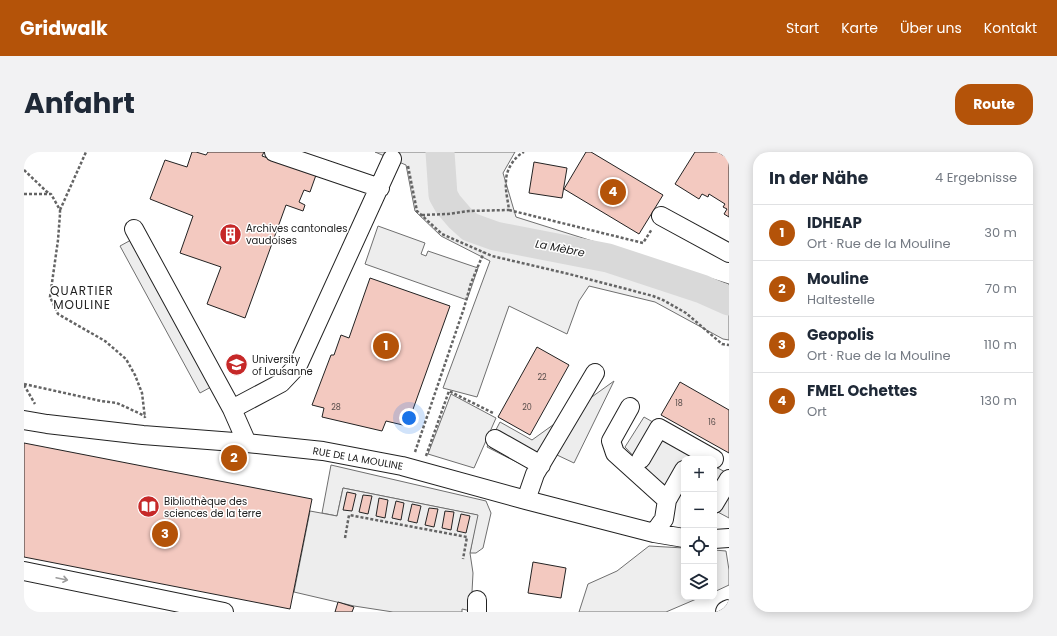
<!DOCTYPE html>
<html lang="de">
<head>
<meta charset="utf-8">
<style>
	body { margin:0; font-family:Poppins,sans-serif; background:#f2f2f3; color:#1f2937 }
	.controls { position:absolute; right:12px; bottom:12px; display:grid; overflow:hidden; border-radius:8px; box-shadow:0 2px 10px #0003 }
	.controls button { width:36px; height:36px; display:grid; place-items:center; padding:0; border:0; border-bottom:1px solid #e0e1e3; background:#fff; color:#1f2937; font:20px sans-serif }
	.you { position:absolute; left:385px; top:266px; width:14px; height:14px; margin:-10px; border:3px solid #fff; border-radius:50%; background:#1a73e8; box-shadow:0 0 0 6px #1a73e833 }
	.badge { display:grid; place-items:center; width:26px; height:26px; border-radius:50%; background:#b45309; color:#fff; font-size:13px; font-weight:700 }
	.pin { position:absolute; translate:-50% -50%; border:2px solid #fff; box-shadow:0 1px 4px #0006 }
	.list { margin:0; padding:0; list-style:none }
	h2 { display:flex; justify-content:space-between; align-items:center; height:52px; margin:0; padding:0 16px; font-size:17px }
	h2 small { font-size:13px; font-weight:400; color:#747a83 }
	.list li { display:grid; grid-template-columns:26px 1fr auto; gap:12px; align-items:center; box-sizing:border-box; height:56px; padding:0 16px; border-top:1px solid #e0e1e3 }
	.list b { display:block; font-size:15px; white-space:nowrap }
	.list p { margin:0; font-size:13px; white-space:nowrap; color:#747a83 }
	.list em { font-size:13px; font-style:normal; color:#747a83 }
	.icon { flex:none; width:22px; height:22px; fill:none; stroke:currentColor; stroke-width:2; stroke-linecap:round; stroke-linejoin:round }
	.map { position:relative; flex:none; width:705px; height:460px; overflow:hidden; border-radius:16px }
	header { display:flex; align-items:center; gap:24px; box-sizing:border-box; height:56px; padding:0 20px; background:#b45309; color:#fff }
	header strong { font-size:19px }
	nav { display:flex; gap:22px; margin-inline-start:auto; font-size:14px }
	.intro { display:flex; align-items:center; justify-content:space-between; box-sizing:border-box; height:96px; padding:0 24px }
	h1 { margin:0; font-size:28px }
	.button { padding:10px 18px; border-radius:16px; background:#b45309; color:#fff; font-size:14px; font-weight:700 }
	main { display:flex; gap:24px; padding:0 24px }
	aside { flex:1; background:#fff; border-radius:16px; box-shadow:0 2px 10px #0003 }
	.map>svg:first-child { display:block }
	.green { fill:#eee; stroke:#6f6f6f }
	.parking { fill:#ededed; stroke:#6f6f6f }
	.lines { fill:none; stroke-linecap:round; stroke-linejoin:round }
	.river { stroke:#d9d9d9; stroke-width:29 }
	.building { fill:#f3c9c0; stroke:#222 }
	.minor-casing { stroke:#222; stroke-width:20 }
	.major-casing { stroke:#222; stroke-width:24 }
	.path { stroke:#646464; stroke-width:2.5; stroke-dasharray:3 2; stroke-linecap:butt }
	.minor { stroke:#fff; stroke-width:18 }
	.major { stroke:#fff; stroke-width:22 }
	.oneway { stroke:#9c9c9c }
	.labels { text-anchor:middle; stroke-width:3; stroke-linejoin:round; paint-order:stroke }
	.number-label { font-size:8px; fill:#564c4a }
	.poi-label { font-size:10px; fill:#222; stroke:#fff; text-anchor:start }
	.street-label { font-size:10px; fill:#222; stroke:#fff }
	.water-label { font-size:11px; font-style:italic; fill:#222; stroke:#fff }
	.quarter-label { font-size:12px; letter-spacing:1px; fill:#222; stroke:#fff }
</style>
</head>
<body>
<header>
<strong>Gridwalk</strong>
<nav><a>Start</a><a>Karte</a><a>Über uns</a><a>Kontakt</a></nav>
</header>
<div class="intro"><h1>Anfahrt</h1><a class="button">Route</a></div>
<main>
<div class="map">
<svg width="705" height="460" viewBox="0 0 705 460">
	<rect width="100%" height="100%" fill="#fff"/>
	<path class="green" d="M351 0H491L479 21 492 65 705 132V188L699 187 631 150 565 134 555 149 543 182 485 154 453 245 419 236 466 109 417 84 391 59 382 13Z
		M427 242 472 266 450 316 404 302Z
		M307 313 462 349 467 361 459 396 452 401H446L453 363 319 336 313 364 298 361Z
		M625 394 660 396V445H677L642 460H555L564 432 593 419Z
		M690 398 702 399 705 418V433L690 440Z"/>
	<path class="parking" d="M354 74 401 91 397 102 402 104 404 99 454 116 443 148 341 112Z
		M107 88 187 235 176 241 96 94Z
		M590 229 550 311 533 303 520 324 463 295 476 270 508 288Z
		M620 265 634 273 677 307H660V343L632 328 601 295Z
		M690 314 705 322V366L690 358Z
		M319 336 454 363 446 401 449 421 447 459 438 457V460H369L330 454 270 440 286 359 313 364Z"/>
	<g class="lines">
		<path class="river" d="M416 0 419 43 424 52 436 66 446 75 471 84 584 106 678 137 705 149"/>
	</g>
	<path class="building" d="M168 0H172L182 3 184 0H240L238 4 292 23 286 40 280 38 275 50 281 53 279 59 262 53 221 166 183 152 197 115 156 101 169 64 126 47 141 8 163 15Z
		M562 0H567L639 43 615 82 540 37Z
		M671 0H694L705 7V65L700 62 703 57 699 55 701 52 685 42 684 45 678 42 675 47 651 32Z
		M510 10 543 16 538 46 505 41Z
		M346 126 426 154 383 274 362 269 358 279 298 265 300 256 288 253 307 203H310L317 183 325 186Z
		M513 195 545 213 506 283 474 265Z
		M656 230 705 258V301L637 263Z
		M0 291 288 347 266 457 0 405Z
		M323 340 332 342 328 359 319 358Z
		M339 343 348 344 344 362 335 360Z
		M355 346 364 348 361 366 352 364Z
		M372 349 380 351 377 368 368 366Z
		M388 352 397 354 393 371 384 369Z
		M405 356 414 357 410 375 401 373Z
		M421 359 430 360 427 378 418 376Z
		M437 362 446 364 442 381 433 379Z
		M509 410 542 416 537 446 504 441Z
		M314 450 330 455 328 460H311Z"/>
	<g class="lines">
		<defs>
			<path id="minor" d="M250 0 356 36
				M637 64 705 101
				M110 77 208 257 223 291
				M606 255 587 289 591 301 643 348 640 367 630 381
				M208 257 257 231 274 213 368 7
				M0 268 23 272 119 283 223 291 299 299 378 314 502 348 630 381 660 386
				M471 287 517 313
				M617 307 635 276 690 307
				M502 348 511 322 571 221
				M643 348 660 318
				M690 352 705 327
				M690 387 705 386
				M0 419 200 460
				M453 460V448"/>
			<path id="major" d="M703 460 705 459"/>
		</defs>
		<use href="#minor" class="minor-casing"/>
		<use href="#major" class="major-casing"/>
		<path class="path" d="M384 14 393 59 418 82 468 104 545 122 629 144 639 148 662 161 698 192 705 193
			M0 18 22 39 26 42
			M0 42H27L36 58V62L34 88 26 145 34 162 81 189 102 207 111 223 118 241 121 266
			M36 58 62 0
			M485 58 619 91 628 77
			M398 63 424 62 445 59 485 58C484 49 481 38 482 29 482 18 490 5 500 0
			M0 232 77 249 93 251 121 264
			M0 233 11 252
			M391 300 440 156 447 131 460 100
			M402 304 425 239 469 261
			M321 386 325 363 443 385 439 407"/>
		<use href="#minor" class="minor"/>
		<use href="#major" class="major"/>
	</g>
	<defs><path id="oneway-shaft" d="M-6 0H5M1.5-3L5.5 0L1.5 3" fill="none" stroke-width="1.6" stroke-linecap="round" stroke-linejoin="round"/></defs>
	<use class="oneway" href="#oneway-shaft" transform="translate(38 427) rotate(12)"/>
	<defs>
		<symbol id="building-disc" viewBox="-11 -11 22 22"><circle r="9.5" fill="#c62828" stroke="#fff"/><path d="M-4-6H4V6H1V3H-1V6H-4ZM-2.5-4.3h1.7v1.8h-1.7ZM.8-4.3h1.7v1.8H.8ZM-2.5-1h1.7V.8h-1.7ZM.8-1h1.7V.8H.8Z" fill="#fff"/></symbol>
		<symbol id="university-disc" viewBox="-11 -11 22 22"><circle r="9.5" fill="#c62828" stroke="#fff"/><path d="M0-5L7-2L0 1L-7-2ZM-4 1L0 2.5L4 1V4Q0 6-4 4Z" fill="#fff"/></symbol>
		<symbol id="library-disc" viewBox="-11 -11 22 22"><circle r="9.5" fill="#c62828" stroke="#fff"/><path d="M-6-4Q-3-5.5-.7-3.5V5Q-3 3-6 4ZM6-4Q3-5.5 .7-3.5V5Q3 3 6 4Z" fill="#fff"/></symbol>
	</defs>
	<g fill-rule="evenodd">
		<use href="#building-disc" x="194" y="70" width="25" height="25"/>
		<use href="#university-disc" x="200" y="200" width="25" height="25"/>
		<use href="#library-disc" x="112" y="342" width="25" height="25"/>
	</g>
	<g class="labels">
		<g class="number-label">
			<text x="518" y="228">22</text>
			<text x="655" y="254">18</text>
			<text x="312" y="258">28</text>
			<text x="503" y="258">20</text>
			<text x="688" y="273">16</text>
		</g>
		<g class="poi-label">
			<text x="222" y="80">Archives cantonales<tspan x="222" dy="12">vaudoises</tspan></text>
			<text x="228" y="211">University<tspan x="228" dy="12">of Lausanne</tspan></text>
			<text x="140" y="353">Bibliothèque des<tspan x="140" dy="12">sciences de la terre</tspan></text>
		</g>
		<g class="street-label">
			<text transform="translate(334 306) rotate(10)" y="4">RUE DE LA MOULINE</text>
		</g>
		<g class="water-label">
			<text transform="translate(536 96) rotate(11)" y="4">La Mèbre</text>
		</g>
		<g class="quarter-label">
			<text x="58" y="143">QUARTIER<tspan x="58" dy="14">MOULINE</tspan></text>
		</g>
	</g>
</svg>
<div class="controls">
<button>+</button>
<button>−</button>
<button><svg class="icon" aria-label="locate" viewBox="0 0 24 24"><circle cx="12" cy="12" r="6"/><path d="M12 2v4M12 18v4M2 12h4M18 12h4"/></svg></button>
<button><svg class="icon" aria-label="layers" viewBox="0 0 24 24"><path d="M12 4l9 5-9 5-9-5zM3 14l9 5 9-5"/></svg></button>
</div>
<div class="you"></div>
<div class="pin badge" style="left:362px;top:194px">1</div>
<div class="pin badge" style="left:210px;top:306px">2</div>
<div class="pin badge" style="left:141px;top:382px">3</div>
<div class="pin badge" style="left:589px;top:40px">4</div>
</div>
<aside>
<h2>In der Nähe<small>4 Ergebnisse</small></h2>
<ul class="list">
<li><span class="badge">1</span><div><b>IDHEAP</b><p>Ort · Rue de la Mouline</p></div><em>30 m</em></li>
<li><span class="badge">2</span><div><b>Mouline</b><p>Haltestelle</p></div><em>70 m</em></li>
<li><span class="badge">3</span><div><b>Geopolis</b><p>Ort · Rue de la Mouline</p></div><em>110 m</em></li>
<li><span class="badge">4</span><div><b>FMEL Ochettes</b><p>Ort</p></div><em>130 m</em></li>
</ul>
</aside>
</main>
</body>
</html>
